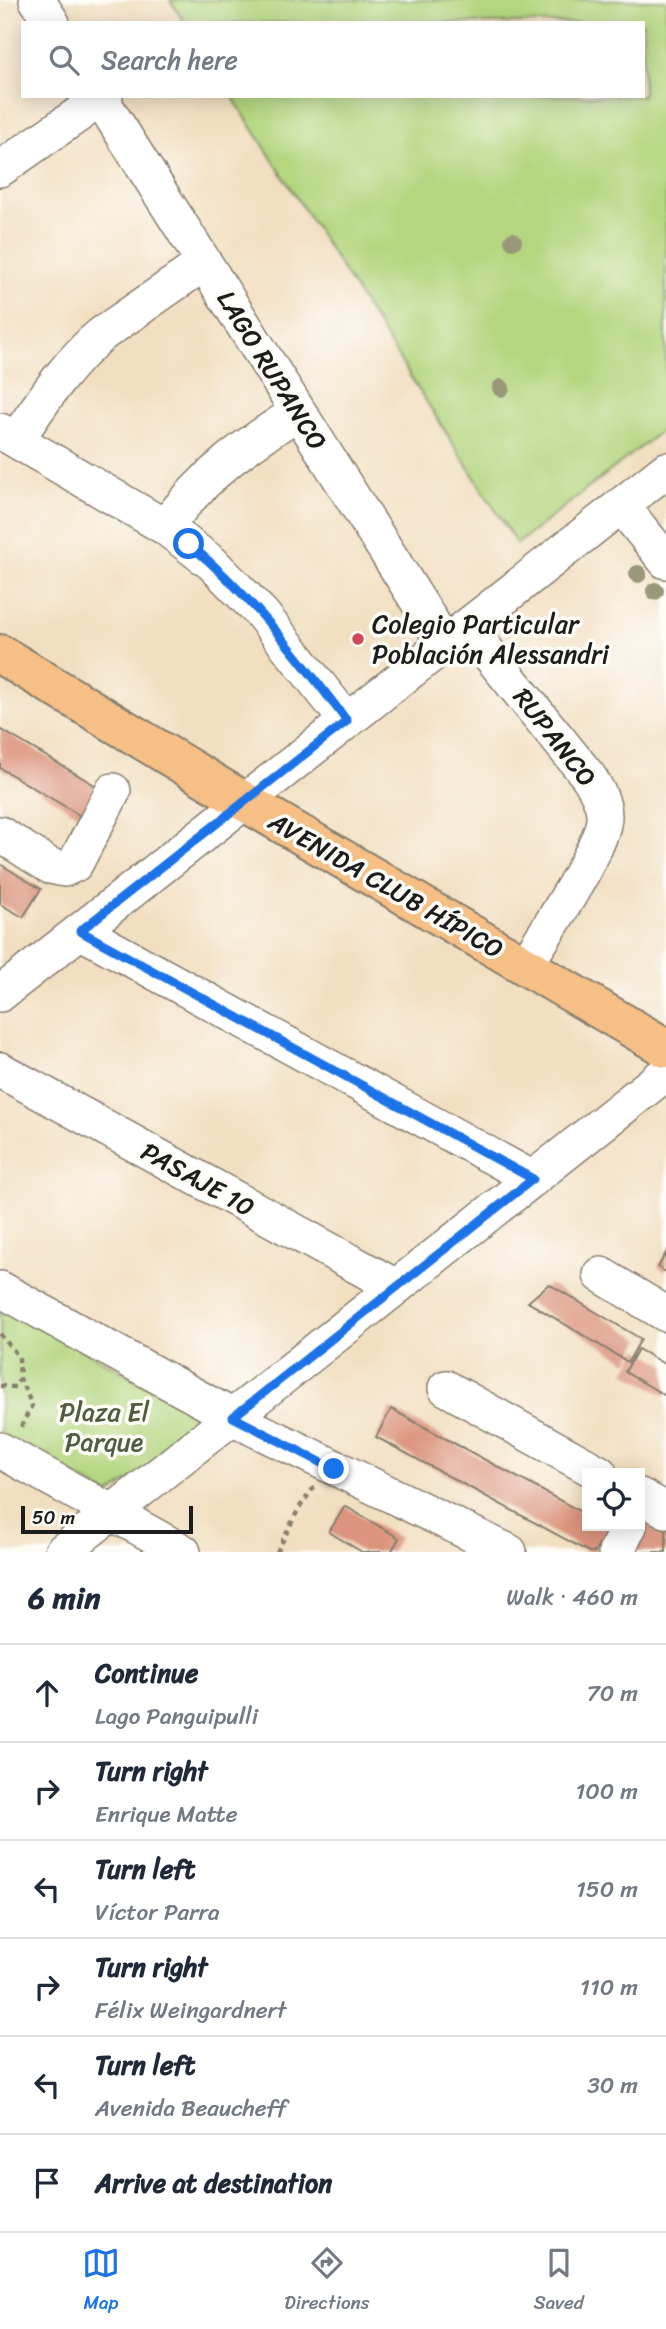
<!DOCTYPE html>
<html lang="en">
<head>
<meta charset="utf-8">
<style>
	body { margin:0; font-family:Sriracha,sans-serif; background:#f6f6f7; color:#1f2937 }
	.controls { position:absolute; right:21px; bottom:21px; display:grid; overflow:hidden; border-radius:0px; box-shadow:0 4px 18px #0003 }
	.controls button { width:63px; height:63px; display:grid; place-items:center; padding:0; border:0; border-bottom:2px solid #e0e1e3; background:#fff; color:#1f2937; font:35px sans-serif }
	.scale { position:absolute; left:21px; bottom:18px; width:172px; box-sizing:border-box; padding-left:7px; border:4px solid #1c1c1c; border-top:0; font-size:19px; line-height:24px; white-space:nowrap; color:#1c1c1c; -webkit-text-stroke:5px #fdfcf7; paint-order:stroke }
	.stop { position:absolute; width:21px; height:21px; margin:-16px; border:5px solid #1a73e8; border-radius:50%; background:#fff }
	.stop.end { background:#1a73e8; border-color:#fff; box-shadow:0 2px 7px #0008 }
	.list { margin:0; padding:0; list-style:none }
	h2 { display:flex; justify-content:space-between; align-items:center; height:91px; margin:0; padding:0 28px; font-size:30px }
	h2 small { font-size:23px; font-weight:400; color:#747a83 }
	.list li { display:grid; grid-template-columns:46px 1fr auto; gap:21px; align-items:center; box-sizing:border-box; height:98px; padding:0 28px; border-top:2px solid #e0e1e3 }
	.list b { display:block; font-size:26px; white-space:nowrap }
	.list p { margin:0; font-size:23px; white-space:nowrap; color:#747a83 }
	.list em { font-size:23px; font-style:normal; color:#747a83 }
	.icon { flex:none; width:38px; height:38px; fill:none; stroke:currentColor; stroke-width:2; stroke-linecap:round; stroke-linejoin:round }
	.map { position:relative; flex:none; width:666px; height:1552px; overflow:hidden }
	.search { position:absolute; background:#fff; box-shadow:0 4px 18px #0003; left:21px; right:21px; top:21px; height:77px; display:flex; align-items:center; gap:18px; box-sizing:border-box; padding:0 24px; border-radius:0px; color:#747a83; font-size:26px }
	.sheet { height:679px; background:#fff }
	nav { display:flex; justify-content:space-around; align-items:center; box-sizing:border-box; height:98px; border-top:2px solid #e0e1e3; background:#fff; font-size:19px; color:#747a83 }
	nav a { display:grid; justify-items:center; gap:4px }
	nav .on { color:#1a73e8 }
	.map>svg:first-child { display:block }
	.green { fill:#b3d67f; stroke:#68794e; stroke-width:2 }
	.building { fill:#dc947e }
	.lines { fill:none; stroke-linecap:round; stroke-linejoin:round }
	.minor-casing { stroke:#877e6e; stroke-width:38 }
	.major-casing { stroke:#877e6e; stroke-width:42 }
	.path { stroke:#877e6e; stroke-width:4.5; stroke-dasharray:5 5; stroke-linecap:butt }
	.minor { stroke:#fff; stroke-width:35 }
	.major { stroke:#f5bf86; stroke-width:38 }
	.tree { fill:#99987a }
	.route { stroke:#1a73e8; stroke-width:9 }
	.poi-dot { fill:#d1495b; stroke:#fdfcf7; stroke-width:2.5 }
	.labels { text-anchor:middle; stroke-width:7; stroke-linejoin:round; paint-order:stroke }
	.street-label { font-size:26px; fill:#1c1c1c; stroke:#fdfcf7 }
	.poi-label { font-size:26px; fill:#1c1c1c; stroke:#fdfcf7; text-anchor:start }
	.park-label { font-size:26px; fill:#515d3f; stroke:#fdfcf7 }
</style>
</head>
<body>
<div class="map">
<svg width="666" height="1552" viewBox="0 0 666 1552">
	<rect width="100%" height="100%" fill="#fdfcf7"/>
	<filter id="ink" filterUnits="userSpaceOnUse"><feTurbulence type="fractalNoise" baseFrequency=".0143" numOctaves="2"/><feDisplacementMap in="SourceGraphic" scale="14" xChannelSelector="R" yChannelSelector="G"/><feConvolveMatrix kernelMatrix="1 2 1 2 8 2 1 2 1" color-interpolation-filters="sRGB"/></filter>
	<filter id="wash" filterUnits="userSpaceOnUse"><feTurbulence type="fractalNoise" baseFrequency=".00686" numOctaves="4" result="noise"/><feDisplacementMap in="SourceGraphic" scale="28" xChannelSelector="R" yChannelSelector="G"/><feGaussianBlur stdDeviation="1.57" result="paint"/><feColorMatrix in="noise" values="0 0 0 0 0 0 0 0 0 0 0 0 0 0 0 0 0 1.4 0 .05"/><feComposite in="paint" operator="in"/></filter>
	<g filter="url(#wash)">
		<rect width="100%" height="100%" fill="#f2dfc1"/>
		<path class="green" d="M170 0H666V427L517 544 232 96H643V23H185Z
			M0 1304 213 1422 109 1495 0 1434Z"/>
		<g id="blocks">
			<path class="building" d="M0 729 98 787 81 816 0 768Z
				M0 864 41 889 23 917 0 904Z
				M666 1253V1272L658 1267Z
				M549 1284 641 1339 628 1362 528 1302Z
				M638 1349 666 1365V1396L625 1372Z
				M391 1409 587 1515V1526H609L595 1552H589L376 1437Z
				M345 1506 399 1538 391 1552H362L329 1532Z
				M643 1517 666 1530V1552H640L628 1545Z"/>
		</g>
	</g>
	<g filter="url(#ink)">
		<use href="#blocks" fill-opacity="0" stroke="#877e6e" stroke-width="2"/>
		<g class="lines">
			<defs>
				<path id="minor" d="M37 0 52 23
					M99 96 445 644
					M0 169 105 96
					M0 431 165 527 212 563 262 614 347 721
					M16 440C42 402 66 364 102 334L204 263
					M621 505 666 561
					M165 527C206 473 242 448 298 412
					M467 627 588 776C596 788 604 801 604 816 605 846 543 936 525 966
					M0 834 50 866 64 869 75 864 113 791
					M80 931 533 1179
					M0 994 666 470
					M0 1070 396 1287
					M601 1275 666 1314
					M0 1289 253 1428 509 1552
					M446 1388 599 1473
					M0 1450 183 1552
					M640 1496 666 1510
					M62 1552 666 1073
					M616 1552 629 1526"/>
				<path id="major" d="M0 654 245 802 666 1048"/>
			</defs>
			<use href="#minor" class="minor-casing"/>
			<use href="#major" class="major-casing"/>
			<path class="path" d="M0 1334 19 1357 20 1379 32 1405 20 1429
				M0 1386 15 1387 19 1380
				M277 1552 299 1508 315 1486"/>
			<use href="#minor" class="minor"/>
			<use href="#major" class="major"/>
		</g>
		<g class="tree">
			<circle cx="513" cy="241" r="9"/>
			<circle cx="501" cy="388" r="9"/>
			<circle cx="638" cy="574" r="9"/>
			<circle cx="655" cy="591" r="9"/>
		</g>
	</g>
	<g class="lines" filter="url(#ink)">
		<path class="route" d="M189 544C251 595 299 658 347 721L80 931 533 1179 233 1417 334 1469"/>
	</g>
	<circle class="poi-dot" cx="358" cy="639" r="7"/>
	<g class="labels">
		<g class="street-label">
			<text transform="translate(272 370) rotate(58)" y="9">LAGO RUPANCO</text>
			<text transform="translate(555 737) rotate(52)" y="9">RUPANCO</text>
			<text transform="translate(386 885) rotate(30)" y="9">AVENIDA CLUB HÍPICO</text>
			<text transform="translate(198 1179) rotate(29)" y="9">PASAJE 10</text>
		</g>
		<g class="poi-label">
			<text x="372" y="633">Colegio Particular<tspan x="372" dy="30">Población Alessandri</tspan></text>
		</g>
		<g class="park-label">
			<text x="104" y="1421">Plaza El<tspan x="104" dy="30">Parque</tspan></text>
		</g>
	</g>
</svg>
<div class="controls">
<button><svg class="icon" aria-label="locate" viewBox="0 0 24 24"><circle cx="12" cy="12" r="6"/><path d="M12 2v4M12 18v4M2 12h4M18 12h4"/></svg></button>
</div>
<div class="scale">50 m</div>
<div class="stop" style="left:189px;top:544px"></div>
<div class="stop end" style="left:334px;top:1469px"></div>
<div class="search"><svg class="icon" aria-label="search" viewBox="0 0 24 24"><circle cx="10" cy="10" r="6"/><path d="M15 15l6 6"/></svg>Search here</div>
</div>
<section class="sheet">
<h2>6 min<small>Walk · 460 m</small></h2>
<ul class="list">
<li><svg class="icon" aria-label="ahead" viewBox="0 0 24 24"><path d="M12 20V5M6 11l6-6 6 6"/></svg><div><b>Continue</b><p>Lago Panguipulli</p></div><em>70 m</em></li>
<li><svg class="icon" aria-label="right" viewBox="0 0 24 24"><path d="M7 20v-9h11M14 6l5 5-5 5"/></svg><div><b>Turn right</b><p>Enrique Matte</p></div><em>100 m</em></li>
<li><svg class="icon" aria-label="left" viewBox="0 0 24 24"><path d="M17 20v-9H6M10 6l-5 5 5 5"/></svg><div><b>Turn left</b><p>Víctor Parra</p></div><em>150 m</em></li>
<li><svg class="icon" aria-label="right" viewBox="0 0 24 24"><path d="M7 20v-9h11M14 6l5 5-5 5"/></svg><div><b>Turn right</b><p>Félix Weingardnert</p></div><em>110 m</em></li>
<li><svg class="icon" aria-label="left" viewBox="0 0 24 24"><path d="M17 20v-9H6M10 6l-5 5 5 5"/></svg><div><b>Turn left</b><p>Avenida Beaucheff</p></div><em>30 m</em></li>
<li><svg class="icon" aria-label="arrive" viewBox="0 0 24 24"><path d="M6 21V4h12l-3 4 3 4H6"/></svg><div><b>Arrive at destination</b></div></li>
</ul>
</section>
<nav>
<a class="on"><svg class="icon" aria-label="map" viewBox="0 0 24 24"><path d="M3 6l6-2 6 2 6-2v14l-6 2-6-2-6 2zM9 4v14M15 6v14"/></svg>Map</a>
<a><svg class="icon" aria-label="directions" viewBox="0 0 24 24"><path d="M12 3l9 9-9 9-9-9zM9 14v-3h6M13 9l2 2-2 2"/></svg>Directions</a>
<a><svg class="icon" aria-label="saved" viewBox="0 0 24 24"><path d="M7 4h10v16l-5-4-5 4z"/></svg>Saved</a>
</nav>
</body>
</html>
